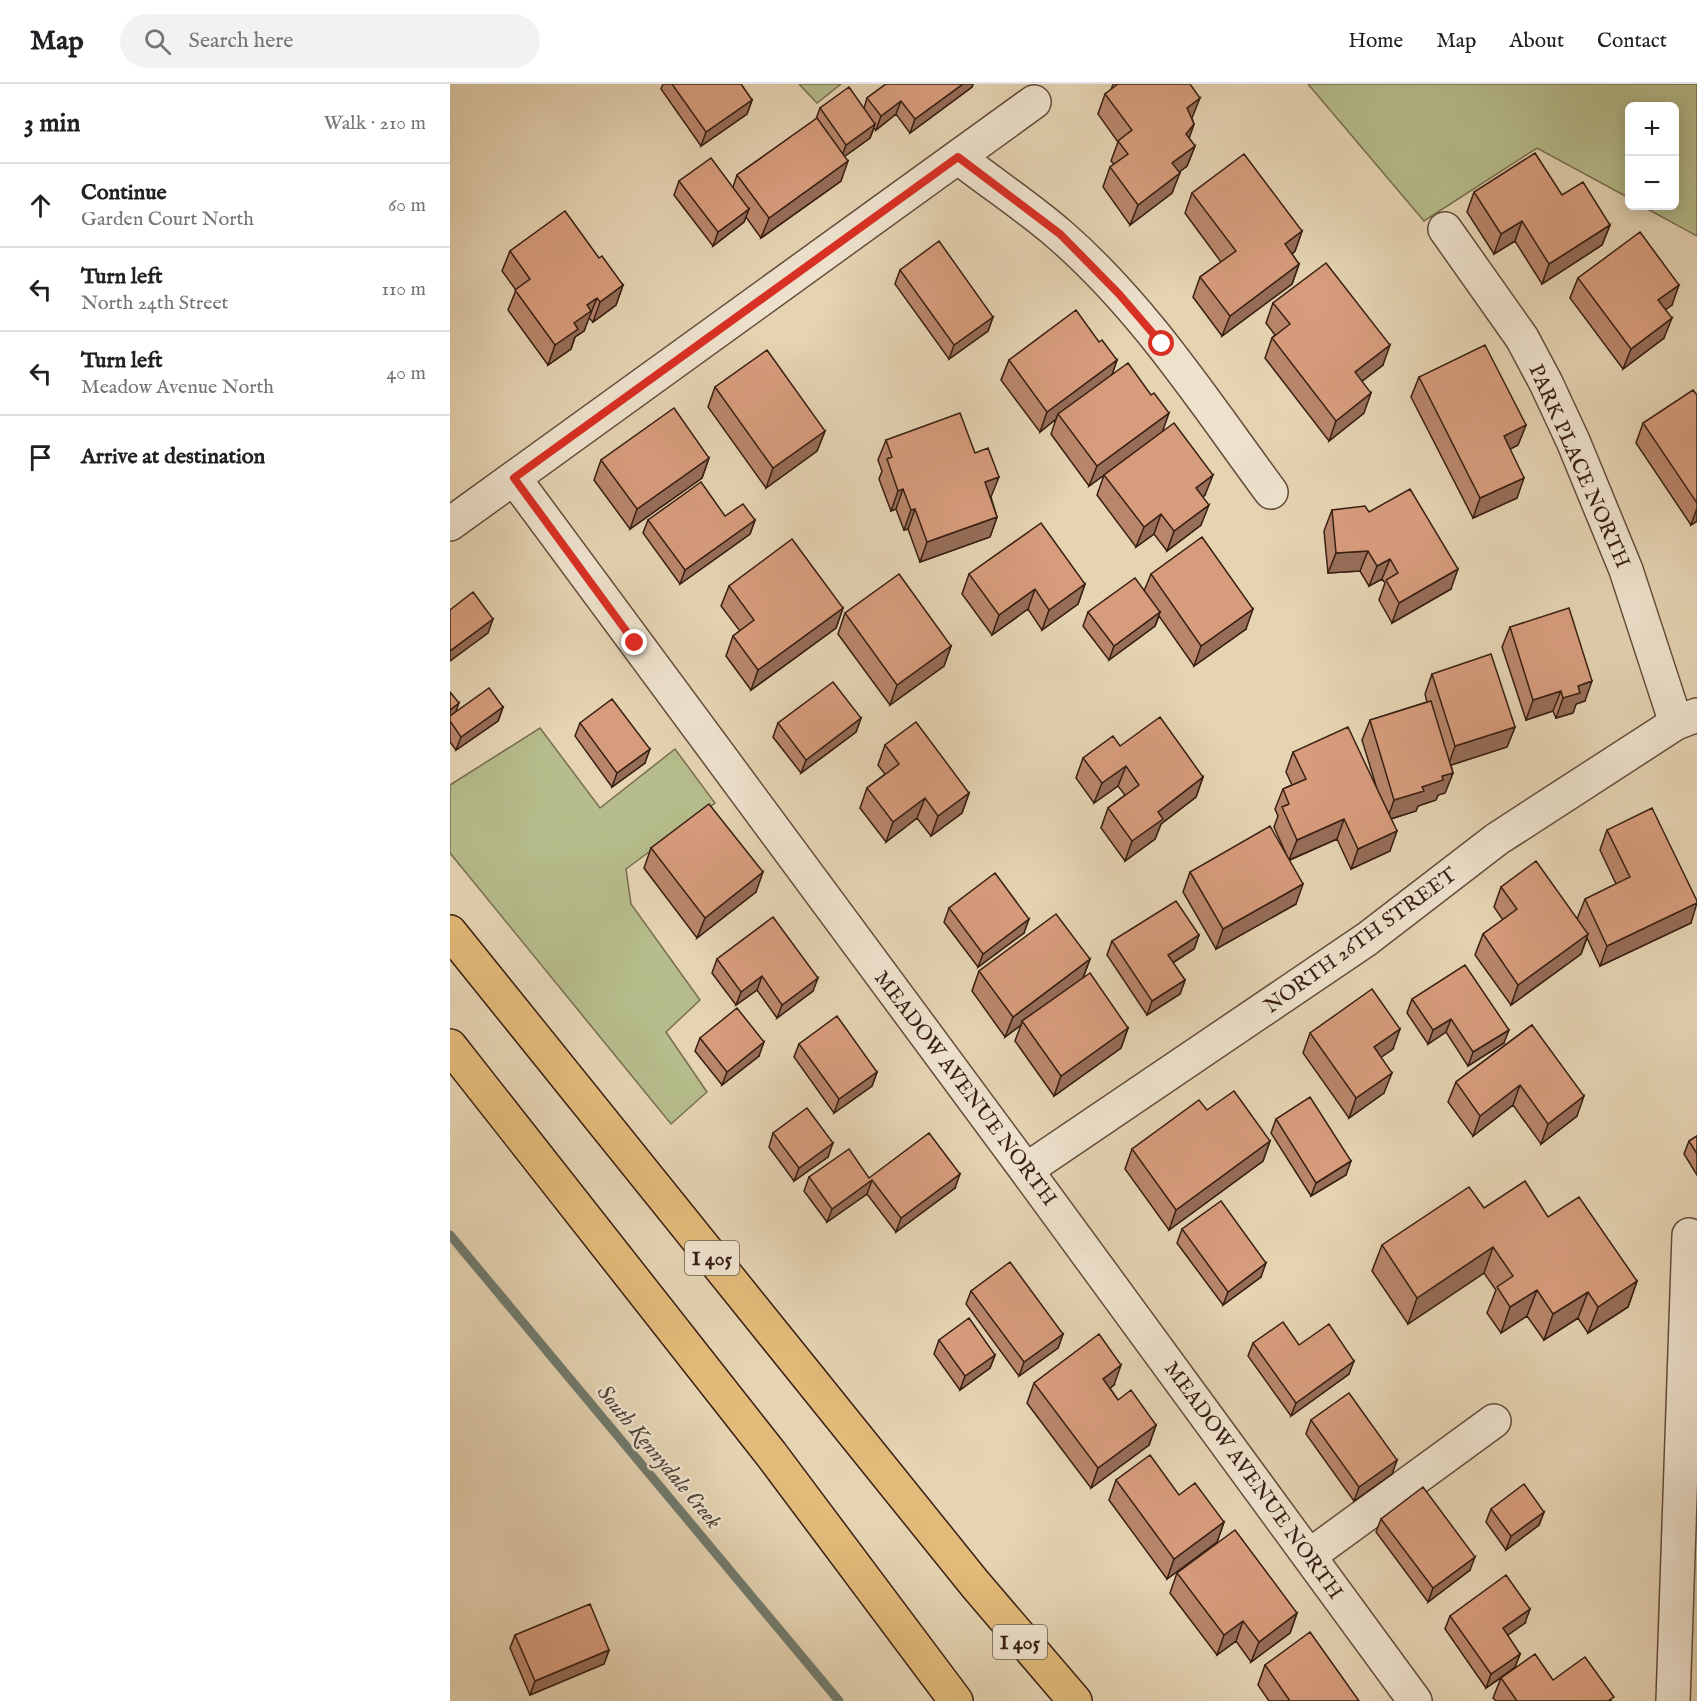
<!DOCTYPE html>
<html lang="en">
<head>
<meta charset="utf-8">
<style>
	body { margin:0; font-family:"IM FELL English",serif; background:#f2f2f2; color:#202124 }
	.controls { position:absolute; right:18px; top:18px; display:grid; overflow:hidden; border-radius:9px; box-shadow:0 3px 15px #0003 }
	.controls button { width:54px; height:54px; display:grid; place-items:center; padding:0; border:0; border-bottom:2px solid #e0e0e0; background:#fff; color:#202124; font:30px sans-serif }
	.stop { position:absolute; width:18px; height:18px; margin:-14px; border:4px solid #d93025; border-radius:50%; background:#fff }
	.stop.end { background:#d93025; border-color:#fff; box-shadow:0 2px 6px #0008 }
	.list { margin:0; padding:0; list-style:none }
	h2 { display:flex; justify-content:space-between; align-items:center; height:78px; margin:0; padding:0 24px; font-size:26px }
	h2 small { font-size:20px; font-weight:400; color:#757577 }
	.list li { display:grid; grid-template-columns:39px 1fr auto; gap:18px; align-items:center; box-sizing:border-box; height:84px; padding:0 24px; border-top:2px solid #e0e0e0 }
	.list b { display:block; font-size:22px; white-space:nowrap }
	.list p { margin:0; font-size:20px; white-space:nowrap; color:#757577 }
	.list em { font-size:20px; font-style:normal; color:#757577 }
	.icon { flex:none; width:33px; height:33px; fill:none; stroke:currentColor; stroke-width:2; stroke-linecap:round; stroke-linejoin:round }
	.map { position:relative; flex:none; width:1247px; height:1617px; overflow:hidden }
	header { display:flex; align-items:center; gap:36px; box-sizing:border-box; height:84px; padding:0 30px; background:#fff; border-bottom:2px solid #e0e0e0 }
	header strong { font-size:28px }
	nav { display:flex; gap:33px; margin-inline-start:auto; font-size:21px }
	.search { width:420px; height:54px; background:#f2f2f2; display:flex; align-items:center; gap:15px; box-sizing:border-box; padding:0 21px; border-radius:33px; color:#757577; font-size:22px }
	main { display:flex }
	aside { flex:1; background:#fff }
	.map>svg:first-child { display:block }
	.green { fill:#b6bc8b; stroke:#786e4f; stroke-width:1.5 }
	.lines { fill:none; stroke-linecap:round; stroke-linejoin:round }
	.stream { stroke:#717b6e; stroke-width:9 }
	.street-casing { stroke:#644c3b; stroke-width:36 }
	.highway-casing { stroke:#391f13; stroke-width:36 }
	.street { stroke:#eee2cd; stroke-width:33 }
	.highway { stroke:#e2ba79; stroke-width:33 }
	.wall { fill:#b9866b; stroke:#391f13; stroke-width:1.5 }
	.shaded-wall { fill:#966d57; stroke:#391f13; stroke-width:1.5 }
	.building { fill:#d79c7c; stroke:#391f13; stroke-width:1.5 }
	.route { stroke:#d93025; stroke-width:8 }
	.labels { text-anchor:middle; stroke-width:5; stroke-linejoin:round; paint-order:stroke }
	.shield { fill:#eee2cd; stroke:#6f5a4b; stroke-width:1.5 }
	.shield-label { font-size:20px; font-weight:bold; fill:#391f13 }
	.street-label { font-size:21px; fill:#391f13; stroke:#eee2cd }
	.water-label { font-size:22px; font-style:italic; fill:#504539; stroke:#eee2cd }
</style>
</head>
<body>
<header>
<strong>Map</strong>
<div class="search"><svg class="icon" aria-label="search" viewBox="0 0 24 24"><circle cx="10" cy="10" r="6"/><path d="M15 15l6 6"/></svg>Search here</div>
<nav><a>Home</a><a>Map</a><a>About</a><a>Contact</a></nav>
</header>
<main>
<aside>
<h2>3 min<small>Walk · 210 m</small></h2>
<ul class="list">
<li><svg class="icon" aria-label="ahead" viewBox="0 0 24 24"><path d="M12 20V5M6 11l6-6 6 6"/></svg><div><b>Continue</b><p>Garden Court North</p></div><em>60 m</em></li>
<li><svg class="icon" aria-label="left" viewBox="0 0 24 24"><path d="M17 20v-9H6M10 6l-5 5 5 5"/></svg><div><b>Turn left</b><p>North 24th Street</p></div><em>110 m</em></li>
<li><svg class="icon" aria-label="left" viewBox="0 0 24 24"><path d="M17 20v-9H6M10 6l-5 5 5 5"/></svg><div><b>Turn left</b><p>Meadow Avenue North</p></div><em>40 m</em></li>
<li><svg class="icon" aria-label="arrive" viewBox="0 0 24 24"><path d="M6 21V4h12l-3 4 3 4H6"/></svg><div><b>Arrive at destination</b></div></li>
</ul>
</aside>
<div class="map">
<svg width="1247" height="1617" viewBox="0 0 1247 1617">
	<rect width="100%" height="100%" fill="#e5d3b2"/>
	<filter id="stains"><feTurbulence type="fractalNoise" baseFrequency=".00333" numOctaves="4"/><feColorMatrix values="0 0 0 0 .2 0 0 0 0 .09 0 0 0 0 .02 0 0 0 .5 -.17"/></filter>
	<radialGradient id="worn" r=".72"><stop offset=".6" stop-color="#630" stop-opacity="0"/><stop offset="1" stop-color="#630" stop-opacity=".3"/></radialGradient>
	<path class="green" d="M349 0H391L367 19Z
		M858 0H1247V152L1192 122H1224V22H1180L1179 114 1087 64 974 137Z
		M90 644 150 724 225 665 265 719 176 785 181 820 250 916 216 948 257 1008 221 1040 0 769V701Z"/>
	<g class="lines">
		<path class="stream" d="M0 1151 389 1617"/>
		<defs>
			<path id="street" d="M508 73C541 99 578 123 610 151 694 224 755 319 821 408
				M995 145 1072 254 1096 299 1123 357 1176 486 1226 639
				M64 394 576 1086 965 1617
				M0 440 584 18
				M576 1086 917 855 1047 755 1226 639 1247 631
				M859 1472 1044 1337
				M1223 1617 1239 1151"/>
			<path id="highway" d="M0 848 525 1500 625 1617
				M0 962 321 1370 506 1617"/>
		</defs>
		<use href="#street" class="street-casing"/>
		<use href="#highway" class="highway-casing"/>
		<use href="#street" class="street"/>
		<use href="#highway" class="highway"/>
	</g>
	<path class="wall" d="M213 0H291L302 16 297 30 251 62 211 5Z
		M436 0H523L522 3 460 49 446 30 426 46 424 44 420 54 395 72 391 97 311 154 296 133 294 138 263 162 224 111 229 97 283 103 287 91 366 35 370 24H414L417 14Z
		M663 0H740L742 34 744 40 739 54 745 62 737 82 729 88 722 109 680 141 653 103 660 83 664 80 661 77 668 58 648 30 655 10 661 6Z
		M1024 108 1112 111 1160 141 1152 161 1092 200 1065 157 1044 170 1017 128Z
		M742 109 852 147 845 167 842 170 849 180 842 200 772 252 743 213 750 193 771 178 735 129Z
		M60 167 149 174 173 201 166 221 143 238 139 234 138 235 134 247 125 253 121 265 98 281 58 226 66 206 52 187Z
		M450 186 543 233 538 247 499 275 445 200Z
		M1128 194 1222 221 1215 225 1214 254 1173 285 1120 214Z
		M823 219 933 281 912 297 914 329 879 357 815 274 822 254 825 251 816 239Z
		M649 258 667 276 662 290 712 348 755 411 753 413 751 441 717 467 704 450 686 463 647 411 654 391 639 402 601 350 606 335 590 348 551 296 559 276Z
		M969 293 1076 341 1068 361 1060 365 1067 414 1023 434 961 313Z
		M265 303 375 347 367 367 316 404 258 323Z
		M1247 311V437L1241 441 1186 359 1193 339Z
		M436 356 541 413 547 433 540 453 470 478 458 445 454 446 446 425 441 427 429 395 432 387 428 376Z
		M259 374 252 394 180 445 144 396 151 376Z
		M882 426 919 428 1001 505 942 539 929 516 935 499 932 495 919 502 910 487 878 489 874 447Z
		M275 432 305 436 300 450 230 500 193 449 198 436Z
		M519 490 635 500 628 520 592 546 578 525 542 551 512 510Z
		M701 490 796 545 744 582 709 532 705 542 659 576 633 542 638 528 694 507Z
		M279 502 393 524 386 544 301 606 276 572 283 552 290 547 271 522Z
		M395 529 501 562 494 582 440 621 388 550Z
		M1060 543 1135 617 1126 620 1123 629 1106 634 1103 627 1076 636 1052 563Z
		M982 590 1065 643 1057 663 1001 681 1003 689 995 709 988 711 986 716 968 722 966 727 941 735 940 767 901 785 887 755 840 776 846 820 766 865 733 808 740 788 837 772 824 743 828 732 825 725 833 705 842 701 836 688 843 668 927 705 912 656 920 636 977 618 975 610Z
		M0 608 6 628 53 623 48 637 6 666 0 658Z
		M411 634 406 648 351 689 323 653 328 639Z
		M130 639 195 679 162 703 125 652Z
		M435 661 519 709 512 729 481 752 467 734 436 758 410 724 417 704 435 690 428 681Z
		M670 662 753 693 746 713 711 740 705 755 675 777 651 744 658 724 675 711 668 702 644 719 626 694 633 674Z
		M1157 746 1241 839 1150 882 1137 854 1131 870 1061 921 1025 871 1033 850 1053 836 1044 823 1051 803 1127 835 1135 815 1166 800 1150 766Z
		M201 764 306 808 247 854 194 784Z
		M499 824 574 849 528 883 494 838Z
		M749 851 744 865 723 879 735 896 730 910 697 931 657 871 662 857Z
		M267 875 363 907 327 934 307 906 286 921 262 889Z
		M640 875 633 894 678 944 671 964 604 1012 565 957 571 941 555 953 522 907 529 887Z
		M962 915 1054 959 1018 982 996 948 978 960 957 929Z
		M1082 941 1127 1032 1091 1060 1063 1021 1023 1052 998 1018 1006 998Z
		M860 949 943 965 931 973 934 1009 899 1034 853 969Z
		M250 954 309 972 272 1001 245 967Z
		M349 960 427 988 422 1002 384 1029 344 973Z
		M757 1026 820 1057 813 1077 719 1146 675 1085 682 1065Z
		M826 1035 896 1091 861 1112 821 1049Z
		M323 1049 378 1073 344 1097 319 1063Z
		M1247 1052V1091L1234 1070 1239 1057Z
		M359 1093 419 1094 505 1104 446 1148 417 1110 377 1138 354 1107Z
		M1034 1124 1098 1133 1187 1197 1178 1223 1138 1249 1128 1234 1094 1256 1077 1232 1051 1249 1037 1229 1046 1206 1034 1189 958 1240 922 1187 932 1161Z
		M732 1145 811 1193 773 1221 727 1159Z
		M521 1207 613 1250 608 1264 569 1292 516 1220Z
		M489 1256 545 1271 540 1284 510 1306 484 1270Z
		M803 1259 849 1261 899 1290 841 1332 798 1272Z
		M584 1299 664 1301 660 1304 668 1316 706 1341 699 1361 641 1404 577 1319Z
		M861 1336 947 1376 942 1390 904 1417 856 1350Z
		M666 1396 729 1411 774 1438 767 1458 717 1495 659 1416Z
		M1041 1425 1094 1428 1089 1441 1056 1466 1036 1438Z
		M931 1435 1020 1486 978 1518 926 1448Z
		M727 1489 847 1529 840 1549 801 1578 786 1557 767 1571 720 1509Z
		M1000 1532 1075 1539 1057 1551 1070 1570 1065 1583 1103 1596 1162 1617H1046L1043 1614 1051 1594 1036 1604 995 1545Z
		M65 1551 159 1566 154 1580 80 1611 60 1564Z
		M815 1581 909 1617H819L808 1601Z"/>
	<path class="shaded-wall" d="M513 0H523L522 3 460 49 465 35Z
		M750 14 742 34 729 44 737 24Z
		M302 16 297 30 251 62 256 48Z
		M451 17 446 30 426 46 431 32Z
		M425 40 420 54 391 75 396 61Z
		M744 40 737 60 736 50Z
		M745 62 737 82 715 99 722 79Z
		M398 77 391 97 311 154 319 134Z
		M730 89 722 109 680 141 688 121Z
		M299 125 294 138 263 162 268 148Z
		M1072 137 1065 157 1044 170 1051 150Z
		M1160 141 1152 161 1092 200 1099 180Z
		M852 147 845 167 828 180 835 160Z
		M849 180 842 200 772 252 780 232Z
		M173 201 166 221 143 238 150 218Z
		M1229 201 1222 221 1201 236 1208 216Z
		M147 214 134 247 125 253 121 265 98 281 105 261 137 221Z
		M543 233 538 247 499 275 504 261Z
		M1222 234 1214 254 1173 285 1181 265Z
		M940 261 933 281 898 308 905 288Z
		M667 276 660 297 608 330 606 335 590 348 597 328Z
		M921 309 914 329 879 357 886 337Z
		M719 329 712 349 639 402 647 382Z
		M1076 341 1068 361 1047 372 1054 352Z
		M375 347 367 367 316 404 323 384Z
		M259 374 252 394 180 445 187 425Z
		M763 391 755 411 738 424 746 404Z
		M549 393 541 413 528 418 535 398Z
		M1074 394 1067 414 1023 434 1030 414Z
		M453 405 446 425 441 427 448 407Z
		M759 421 751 441 717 467 724 447Z
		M1247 424V437L1241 441Z
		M465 425 458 445 454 446 461 426Z
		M711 430 704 450 686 463 694 443Z
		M547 433 540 453 470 478 477 458Z
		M305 436 300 450 230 500 235 486Z
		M918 467 910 487 878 489 886 469Z
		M940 475 932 495 919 502 927 482Z
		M1008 485 1001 505 942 539 949 519Z
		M635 500 628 520 592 546 599 526Z
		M585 505 578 525 542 551 549 531Z
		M393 524 386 544 301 606 308 586Z
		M803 525 796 545 744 582 751 562Z
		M710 528 705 542 659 576 664 562Z
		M43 535 38 549 0 577V567Z
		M501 562 494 582 440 621 447 601Z
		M1142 597 1135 617 1126 620 1123 629 1106 634 1113 614 1128 602Z
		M1111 607 1103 627 1076 636 1083 616Z
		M9 619 4 633 0 636V626Z
		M53 623 48 637 6 666 11 653Z
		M411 634 406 648 351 689 356 676Z
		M1065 643 1057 663 998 682 1005 662Z
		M200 665 195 679 162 703 167 689Z
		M676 682 668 702 644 719 652 699Z
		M1003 689 995 709 988 711 986 716 968 722 966 727 937 736 944 716 972 703 992 692Z
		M753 693 746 713 711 740 705 755 675 777 682 757 708 728Z
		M519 709 512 729 481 752 488 732Z
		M475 714 467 734 436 758 443 738Z
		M894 735 887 755 839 776 847 756Z
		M947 747 940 767 901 785 908 765Z
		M313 788 306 808 247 854 255 834Z
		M853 800 846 820 766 865 773 845Z
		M1247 819 1241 839 1150 882 1157 862Z
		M579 835 574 849 528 883 533 870Z
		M1138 850 1131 870 1061 921 1068 901Z
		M749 851 744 865 713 885 718 871Z
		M640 875 632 896 572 937 571 941 555 953 563 933Z
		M312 892 307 906 286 921 291 908Z
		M368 894 363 907 327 934 332 921Z
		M735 896 730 910 697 931 702 917Z
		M1001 935 996 948 978 960 983 946Z
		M678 944 671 964 604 1012 611 992Z
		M950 945 943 965 917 983 924 963Z
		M1059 946 1054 959 1018 982 1023 968Z
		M314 958 309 972 272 1001 277 988Z
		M427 988 422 1002 384 1029 389 1015Z
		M942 989 934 1009 899 1034 906 1014Z
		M1070 1001 1063 1021 1023 1052 1030 1032Z
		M1134 1012 1127 1032 1091 1060 1098 1040Z
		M820 1057 813 1077 719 1146 726 1126Z
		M383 1059 378 1073 344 1097 349 1084Z
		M901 1077 896 1091 861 1112 866 1099Z
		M510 1090 505 1104 446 1148 451 1134Z
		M422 1096 417 1110 377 1138 382 1125Z
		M1043 1163 1034 1189 958 1240 967 1214Z
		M816 1179 811 1193 773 1221 778 1208Z
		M1187 1197 1178 1223 1138 1249 1148 1223Z
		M1087 1206 1077 1232 1051 1249 1060 1223Z
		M1138 1208 1128 1234 1094 1256 1103 1230Z
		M613 1250 608 1264 569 1292 574 1278Z
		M545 1271 540 1284 510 1306 515 1292Z
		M904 1277 899 1290 841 1332 846 1319Z
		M671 1281 664 1301 645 1315 653 1295Z
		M706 1341 699 1361 641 1404 648 1384Z
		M947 1376 942 1390 904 1417 909 1403Z
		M1094 1428 1089 1441 1056 1466 1061 1452Z
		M774 1438 767 1458 717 1495 724 1475Z
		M1025 1473 1020 1486 978 1518 983 1504Z
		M1080 1525 1075 1539 1048 1558 1053 1544Z
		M847 1529 840 1549 801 1578 809 1558Z
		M793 1537 786 1557 767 1571 774 1551Z
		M159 1566 154 1580 80 1611 85 1597Z
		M1070 1570 1065 1583 1036 1604 1041 1590Z"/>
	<path class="building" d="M222 0H291L302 16 256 48Z
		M436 0H513L465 35 451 17 431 32 417 14Z
		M668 0H740L750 14 737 24 744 40 736 50 745 62 722 79 730 89 688 121 660 83 678 70 668 57 682 46 655 10Z
		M399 3 425 40 396 61 370 24Z
		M367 34 398 77 319 134 287 91Z
		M1085 69 1112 111 1133 98 1160 141 1099 180 1072 137 1051 150 1024 108Z
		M794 70 852 147 835 160 849 180 780 232 750 193 786 167 742 109Z
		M261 74 299 125 268 148 229 97Z
		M115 127 149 174 152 172 173 201 150 218 147 214 137 221 141 227 124 239 128 245 105 261 65 206 80 195 60 167Z
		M1190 148 1229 201 1208 216 1222 234 1181 265 1128 194Z
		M489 157 543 233 504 261 450 186Z
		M876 179 940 261 905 288 921 309 886 337 822 254 840 240 823 219Z
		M626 226 649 258 652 256 667 276 597 328 559 276Z
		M1035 261 1076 341 1054 352 1074 394 1030 414 969 293Z
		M317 266 375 347 323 384 265 303Z
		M678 279 701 311 704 309 719 329 647 382 608 330Z
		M1243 306 1247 311V419L1193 339Z
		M224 324 259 374 187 425 151 376Z
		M510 329 525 369 538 364 549 393 535 398 547 433 477 458 465 425 461 426 453 405 448 407 437 375 442 373 436 356Z
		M724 339 763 391 746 404 759 421 724 447 711 430 694 443 654 391Z
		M251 398 275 432 293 420 305 436 235 486 198 436Z
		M960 405 1008 485 949 519 936 496 948 489 940 475 927 482 918 467 886 469 882 426 915 422 919 428Z
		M591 439 635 500 599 526 585 505 549 531 519 490Z
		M752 453 803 525 751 562 701 490Z
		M342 455 393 524 308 586 283 552 304 536 279 502Z
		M449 490 501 562 447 601 395 529Z
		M685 494 710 528 664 562 638 528Z
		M23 508 43 535 0 567V526Z
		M1119 524 1142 597 1128 602 1130 609 1113 614 1111 607 1083 616 1060 543Z
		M1041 570 1065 643 1005 662 982 590Z
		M383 598 411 634 356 676 328 639Z
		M39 604 53 623 11 653 0 637V632Z
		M0 608 9 619 0 626Z
		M162 615 200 665 167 689 130 639Z
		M981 617 1003 689 992 692 993 696 972 703 974 707 944 716 920 636Z
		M710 633 753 693 708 728 713 735 682 757 658 724 689 701 676 682 652 699 633 674 663 652 670 662Z
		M466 638 519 709 488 732 475 714 443 738 417 704 449 680 435 661Z
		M898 643 947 747 908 765 894 735 847 756 832 723 839 720 833 705 856 695 843 668Z
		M259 720 313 788 255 834 201 764Z
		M1202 724 1247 817V819L1157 862 1135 815 1180 793 1157 746Z
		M820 742 853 800 773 845 740 788Z
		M1086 777 1138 850 1068 901 1033 850 1067 825 1051 803Z
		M545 789 579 835 533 870 499 824Z
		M726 817 749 851 718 871 735 896 702 917 662 857Z
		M606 830 640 875 563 933 529 887Z
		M323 833 368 894 332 921 312 892 291 908 267 875Z
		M1015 881 1059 946 1023 968 1001 935 983 946 962 915Z
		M640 889 678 944 611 992 572 937Z
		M922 905 950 945 924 963 942 989 906 1014 860 949Z
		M287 924 314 958 277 988 250 954Z
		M387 932 427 988 389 1015 349 960Z
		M1082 941 1134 1012 1098 1040 1070 1001 1030 1032 1006 998Z
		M784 1007 820 1057 726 1126 682 1065 749 1016 757 1026Z
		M860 1013 901 1077 866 1099 826 1035Z
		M357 1024 383 1059 349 1084 323 1049Z
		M479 1049 510 1090 451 1134 422 1096 382 1125 359 1093 399 1065 419 1094Z
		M1247 1052V1070L1239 1057Z
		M1075 1097 1098 1133 1129 1113 1187 1197 1148 1223 1138 1208 1103 1230 1087 1206 1060 1223 1047 1203 1063 1192 1043 1163 967 1214 932 1161 1019 1103 1034 1124Z
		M771 1117 816 1179 778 1208 732 1145Z
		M560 1178 613 1250 574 1278 521 1207Z
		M519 1234 545 1271 515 1292 489 1256Z
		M833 1238 849 1261 879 1240 904 1277 846 1319 803 1259Z
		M649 1250 671 1281 653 1295 668 1316 681 1306 706 1341 648 1384 584 1299Z
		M899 1309 947 1376 909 1403 861 1336Z
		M700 1371 729 1411 745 1399 774 1438 724 1475 666 1396Z
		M1074 1400 1094 1428 1061 1452 1041 1425Z
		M973 1403 1025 1473 983 1504 931 1435Z
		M785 1446 847 1529 809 1558 793 1537 774 1551 727 1489Z
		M1056 1491 1080 1525 1053 1544 1070 1570 1041 1590 1000 1532Z
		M140 1520 159 1566 85 1597 65 1551Z
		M860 1548 909 1617H840L815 1581Z
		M1085 1570 1103 1596 1135 1573 1164 1613 1158 1617H1067L1051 1594Z"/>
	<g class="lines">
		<path class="route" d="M185 559 64 394 508 73 610 150 669 210 712 260"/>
	</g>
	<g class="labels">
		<g class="shield">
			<rect x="235" y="1157" width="54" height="34" rx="4.5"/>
			<rect x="543" y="1541" width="54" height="34" rx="4.5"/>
		</g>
		<g class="shield-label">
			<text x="262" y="1181">I 405</text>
			<text x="570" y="1565">I 405</text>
		</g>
		<g class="street-label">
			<text transform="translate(1130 382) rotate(66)" y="7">PARK PLACE NORTH</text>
			<text transform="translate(910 856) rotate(-36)" y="7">NORTH 26TH STREET</text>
			<text transform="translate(516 1004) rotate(53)" y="7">MEADOW AVENUE NORTH</text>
			<text transform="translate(804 1396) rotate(54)" y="7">MEADOW AVENUE NORTH</text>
		</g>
		<g class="water-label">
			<text transform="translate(210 1372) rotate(50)" y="8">South Kennydale Creek</text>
		</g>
	</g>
	<rect width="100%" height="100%" filter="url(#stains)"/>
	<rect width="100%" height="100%" fill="url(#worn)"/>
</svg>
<div class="controls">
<button>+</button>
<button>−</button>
</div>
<div class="stop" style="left:712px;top:260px"></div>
<div class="stop end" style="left:185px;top:559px"></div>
</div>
</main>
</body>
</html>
